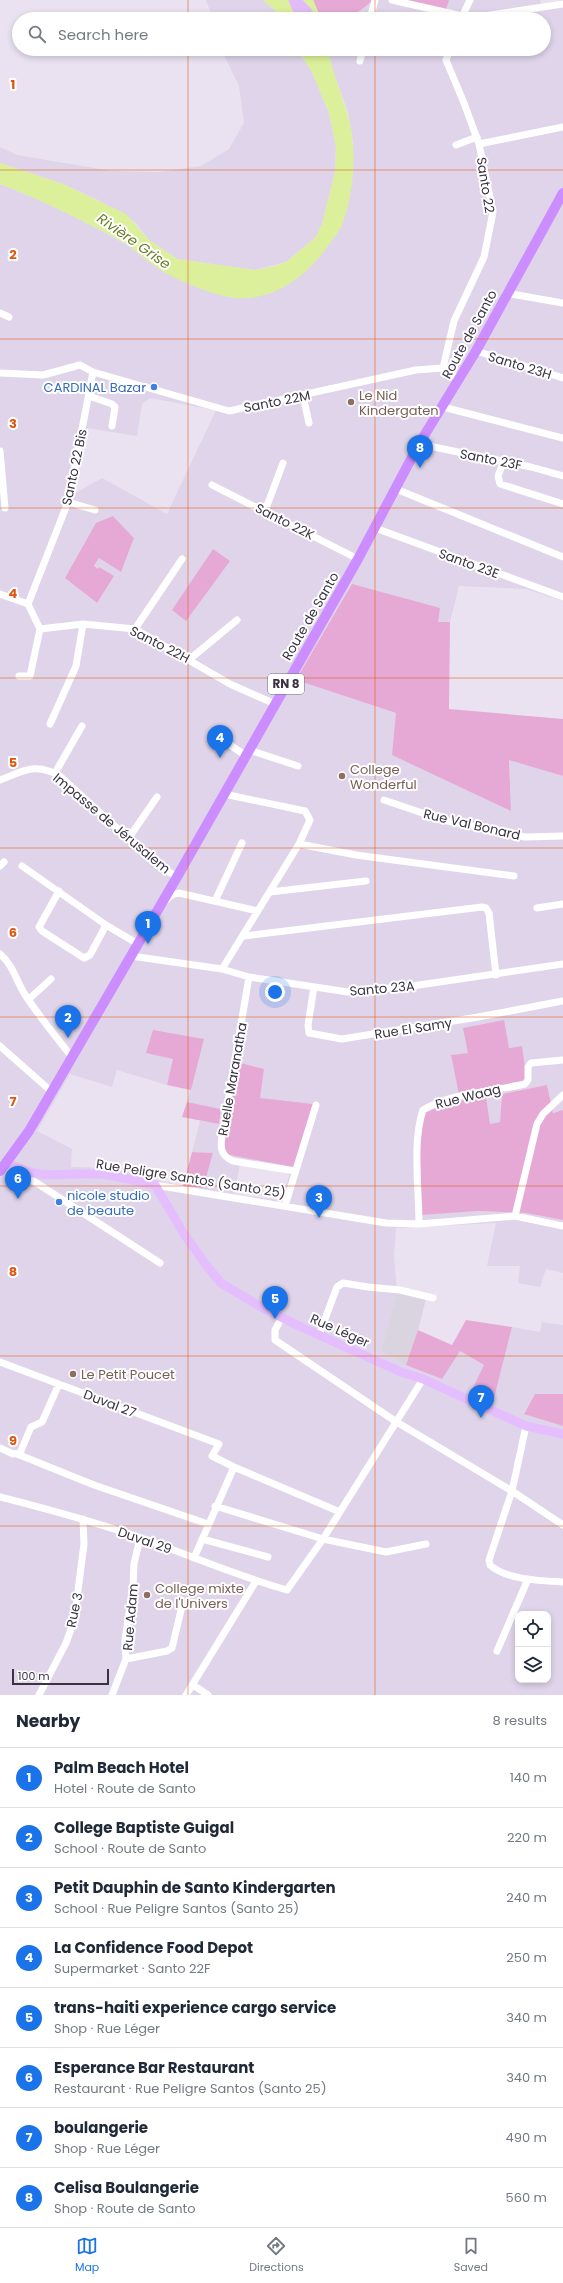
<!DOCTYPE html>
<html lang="en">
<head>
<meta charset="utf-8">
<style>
	body { margin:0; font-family:Poppins,sans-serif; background:#f6f6f7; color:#1f2937 }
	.controls { position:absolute; right:12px; bottom:12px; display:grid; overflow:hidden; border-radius:8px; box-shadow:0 2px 6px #0003 }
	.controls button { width:36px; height:36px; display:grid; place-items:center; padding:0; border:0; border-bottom:1px solid #e0e1e3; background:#fff; color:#1f2937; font:20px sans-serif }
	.scale { position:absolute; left:12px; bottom:10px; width:97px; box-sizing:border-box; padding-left:4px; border:2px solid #393242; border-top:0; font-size:11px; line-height:14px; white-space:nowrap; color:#393242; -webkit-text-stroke:3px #fff; paint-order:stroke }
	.you { position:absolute; left:275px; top:992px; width:14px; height:14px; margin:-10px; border:3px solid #fff; border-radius:50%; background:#1a73e8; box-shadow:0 0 0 6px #1a73e833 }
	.badge { display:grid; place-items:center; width:26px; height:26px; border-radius:50%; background:#1a73e8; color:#fff; font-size:13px; font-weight:700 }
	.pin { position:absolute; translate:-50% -33px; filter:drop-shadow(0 1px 2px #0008) }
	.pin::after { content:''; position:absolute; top:21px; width:14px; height:12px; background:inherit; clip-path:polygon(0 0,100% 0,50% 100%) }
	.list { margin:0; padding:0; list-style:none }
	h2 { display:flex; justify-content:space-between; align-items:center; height:52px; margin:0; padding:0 16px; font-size:17px }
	h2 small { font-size:13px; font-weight:400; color:#747a83 }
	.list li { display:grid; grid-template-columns:26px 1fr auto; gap:12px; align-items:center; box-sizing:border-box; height:60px; padding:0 16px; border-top:1px solid #e0e1e3 }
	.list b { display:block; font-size:15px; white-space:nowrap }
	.list p { margin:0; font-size:13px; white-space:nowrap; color:#747a83 }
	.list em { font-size:13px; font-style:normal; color:#747a83 }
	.icon { flex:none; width:22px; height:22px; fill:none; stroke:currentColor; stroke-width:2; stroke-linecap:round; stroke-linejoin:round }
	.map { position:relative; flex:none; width:563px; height:1695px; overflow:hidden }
	.search { position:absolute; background:#fff; box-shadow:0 2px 6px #0003; left:12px; right:12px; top:12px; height:44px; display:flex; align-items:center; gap:10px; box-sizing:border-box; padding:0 14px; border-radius:22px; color:#747a83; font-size:15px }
	.sheet { height:532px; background:#fff }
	nav { display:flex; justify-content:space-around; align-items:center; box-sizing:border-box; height:56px; border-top:1px solid #e0e1e3; background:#fff; font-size:11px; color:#747a83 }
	nav a { display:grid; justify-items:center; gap:2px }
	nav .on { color:#1a73e8 }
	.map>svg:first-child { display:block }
	.residential { fill:#dfd4e9; fill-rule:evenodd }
	.industrial { fill:#d9d4e0 }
	.green { fill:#e6a9d5 }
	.sand { fill:#e1bcf7 }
	.water { fill:#dcf09c }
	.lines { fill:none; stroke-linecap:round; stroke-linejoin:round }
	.street { stroke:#fff; stroke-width:7 }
	.secondary { stroke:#e4beff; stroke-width:9 }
	.primary { stroke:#cb8dff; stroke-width:10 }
	.grid { fill:none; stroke:#df570f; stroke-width:1; stroke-opacity:0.55 }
	.shop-dot { fill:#3f7fe0; stroke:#fff; stroke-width:1.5 }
	.education-dot { fill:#8d6e63; stroke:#fff; stroke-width:1.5 }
	.labels { text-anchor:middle; stroke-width:4; stroke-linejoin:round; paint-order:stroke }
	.shield { fill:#fff; stroke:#74707b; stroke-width:1 }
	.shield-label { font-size:12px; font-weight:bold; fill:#393242 }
	.street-label { font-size:13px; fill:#393242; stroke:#fff }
	.shop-label { font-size:13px; fill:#366cbe; stroke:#fff; text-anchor:end }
	.education-label { font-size:13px; fill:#785e54; stroke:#fff; text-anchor:start }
	.water-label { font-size:14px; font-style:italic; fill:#687e24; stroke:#fff }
	.grid-label { font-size:13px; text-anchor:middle; font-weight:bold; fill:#df570f; stroke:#fff; stroke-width:4; stroke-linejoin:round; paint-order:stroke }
</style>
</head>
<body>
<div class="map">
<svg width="563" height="1695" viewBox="0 0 563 1695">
	<rect width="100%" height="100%" fill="#eae2f1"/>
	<path class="residential" d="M206 0H263L285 19H213Z
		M373 0H401L446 9 449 0H540L541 4 563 0V601L526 589 459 586 450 622H437L440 608 296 680 396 713 511 810 509 759 563 776V1110L553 1113 547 1085 502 1094 500 1122 490 1124 485 1097 477 1211 526 1213 563 1220V1273L546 1269 540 1287 518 1283 520 1266H487L496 1223 396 1228 394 1256 397 1292 381 1351 406 1365 460 1351 484 1365 493 1402 512 1327 540 1332 542 1322 563 1325V1394H535L524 1413 563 1426V1695H0V184L48 203 98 229 127 245 162 271 192 285 221 295 235 298 272 293 341 227 348 204 352 177 353 143 348 112 332 68 328 49H544V19H344ZM150 398 216 410 167 514 102 478 72 495 87 428 137 436 142 404ZM113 516 134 538 121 572 99 558 94 567 98 570 99 568 97 603 65 578ZM213 549 186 621 173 610ZM204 1039 187 1102 221 1109 219 1123 200 1121 192 1152 213 1153 203 1188 183 1186 162 1181 150 1175 112 1168 71 1167 72 1149 37 1131 70 1074 112 1087 117 1070 167 1085 174 1059ZM522 1046 459 1095 451 1055ZM237 1062 264 1069 259 1098ZM240 1164 287 1172 289 1175 283 1198 279 1200 234 1194ZM518 1614H548V1680H518Z
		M221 49H297L312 72 329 113 336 147 335 172 322 224 316 237 286 262 255 270 177 259 149 240 135 222 96 199 63 184 0 163V147L17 155 112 171 160 172 201 166 229 149 244 123 239 86Z"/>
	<path class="industrial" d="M397 1292 426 1299 415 1342 406 1365 381 1351Z"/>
	<path class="green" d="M313 0H373C354 17 346 19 321 19Z
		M401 0H449L446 10Z
		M113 516 134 538 121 572 99 558 94 566 98 569 99 567 114 576 97 603 65 578 96 523Z
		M213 549 230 561 186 621 172 610Z
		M352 584 440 608 438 622H450L449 709 563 719V776L509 760 511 811 392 755 396 713 296 680Z
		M504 1020 509 1048 522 1046 527 1082 459 1095 451 1055 468 1053 463 1028Z
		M153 1030 204 1039 191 1090 167 1085 173 1059 146 1053Z
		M237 1062 264 1069 260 1098 313 1104 293 1167 220 1153Z
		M547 1085 553 1113 563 1110V1220L526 1213 477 1211 421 1215 420 1140 424 1113 453 1102 486 1097 490 1124 500 1122 502 1094Z
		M187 1102 221 1109 219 1124 182 1117Z
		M192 1152 213 1153 203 1188 183 1186Z
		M466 1320 512 1327 493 1402 472 1390 484 1365 460 1351 442 1379 406 1365 418 1330 452 1345Z
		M535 1394H563V1426L524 1414Z"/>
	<path class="sand" d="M288 0H303L311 8 317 19H296Z"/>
	<path class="water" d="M263 0H288L296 19H285Z
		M303 0H313L321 19H317L311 8Z
		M297 49H328C334 82 351 111 353 145 355 172 351 200 342 225 339 232 334 237 330 243 309 274 276 301 235 298 221 296 205 291 192 285 175 279 159 270 145 259 138 254 133 248 126 244 85 221 43 201 0 184V163L63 184 126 214 149 240 177 259 255 270 275 266 286 262 316 237 322 224 335 172 336 147 329 113 312 72Z"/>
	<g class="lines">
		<path class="street" d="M392 0 462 16
			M370 19 375 0
			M461 19 470 0
			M464 19 563 4
			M360 61 363 49
			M479 144 563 127
			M456 145 477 137
			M506 293 563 303
			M0 313 9 317
			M476 351 563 378
			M443 368 454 321 484 257 493 212 479 144 464 103 446 60 450 49
			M0 373 43 375 80 365 93 372 229 411 416 370 443 368 460 379
			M89 396 112 404 115 407 112 426
			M303 396 309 423
			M443 407 563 438
			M419 444 531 467 563 476
			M0 451 5 508
			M503 463 498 476 500 484 563 504
			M212 485 358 559
			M396 489 563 557
			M68 502 95 510
			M265 511 283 463
			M375 528 563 597
			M0 594 28 604
			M28 604 40 629 83 624 135 629 230 684 275 704
			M28 604 68 502 93 372
			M135 629 182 559
			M190 659 237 620
			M19 676H30L40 629
			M50 724 76 666 83 624
			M220 738 246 756
			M249 750 298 766
			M55 773 82 726
			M0 780C24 771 35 762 60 776L155 863 177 877
			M384 800 443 820 525 837 563 836
			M128 839 157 797
			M299 844 356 855 514 876
			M0 866 4 862
			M22 866 106 925 138 944
			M59 891 39 927 42 931 84 958 90 955 106 925
			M270 892 366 881
			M166 900 172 895 179 893 258 911
			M215 901 242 843
			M537 908 563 904
			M244 936 482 907 486 908 489 913 496 975
			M0 954C13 965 15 978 24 993 38 1015 55 1036 72 1057
			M131 956 222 969 249 977 348 992 412 986 563 964
			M222 969 299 844 310 820 305 811 224 794
			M249 977 222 1136C220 1148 221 1156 233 1161L295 1171
			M314 987 308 1025 309 1033 342 1039 478 1017 563 1001
			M29 999 51 979
			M0 1046 52 1092
			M24 1172 29 1178 160 1263
			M155 1185 386 1223 419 1224 515 1216 563 1226
			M285 1206 316 1105
			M515 1216 537 1124 543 1114 563 1095
			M419 1224C419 1189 412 1142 423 1110 454 1092 491 1092 525 1084L528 1080V1067L531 1063 563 1060
			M282 1317 275 1330V1340L395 1421 512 1491 563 1525
			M319 1335 337 1287 343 1283 368 1287 400 1290 433 1298
			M0 1362 219 1444 212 1456 234 1467 194 1558
			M526 1426 512 1491 489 1560 490 1565C506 1580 543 1581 563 1582
			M0 1448 13 1454 20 1453 31 1427 42 1422 59 1384
			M17 1454 94 1485 208 1524
			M234 1467 340 1512
			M0 1497C47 1509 95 1522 141 1538 189 1555 237 1576 287 1590L323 1539 423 1379
			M215 1506 323 1539 386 1552 426 1544
			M202 1539 268 1557
			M497 1651 528 1579
			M126 1659 167 1651 172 1648 182 1606
			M193 1685 208 1695
			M39 1695 66 1643 74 1621 84 1544 83 1519
			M112 1695 126 1659 125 1640 133 1586 134 1564 140 1538
			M186 1695 256 1581"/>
		<path class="secondary" d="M8 1163C42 1182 61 1172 97 1174 116 1175 136 1181 155 1185L184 1234 206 1265 221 1283 261 1307 299 1326 401 1372 423 1379 526 1426 563 1434"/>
		<path class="primary" d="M0 1171 29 1131 177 877 358 559 419 444 476 351 563 193"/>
	</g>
	<path class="grid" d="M188 0V19M375 0V19M188 49V1695M375 49V1695M0 170H563M0 339H563M0 508H563M0 678H563M0 848H563M0 1017H563M0 1186H563M0 1356H563M0 1526H563"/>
	<g class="shop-dot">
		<circle cx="154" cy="387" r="4"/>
		<circle cx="59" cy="1202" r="4"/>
	</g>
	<g class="education-dot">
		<circle cx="351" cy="402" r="4"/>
		<circle cx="342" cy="776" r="4"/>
		<circle cx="73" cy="1374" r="4"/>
		<circle cx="147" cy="1595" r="4"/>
	</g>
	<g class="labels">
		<rect class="shield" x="268" y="674" width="36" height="20" rx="3"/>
		<g class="shield-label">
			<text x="286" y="688">RN 8</text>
		</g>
		<g class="street-label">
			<text transform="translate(486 185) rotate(81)" y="5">Santo 22</text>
			<text transform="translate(469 334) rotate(-61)" y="5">Route de Santo</text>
			<text transform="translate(520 365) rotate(17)" y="5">Santo 23H</text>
			<text transform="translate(277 401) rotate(-11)" y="5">Santo 22M</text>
			<text transform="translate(491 459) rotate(11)" y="5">Santo 23F</text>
			<text transform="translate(74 467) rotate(-78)" y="5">Santo 22 Bis</text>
			<text transform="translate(285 521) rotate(27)" y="5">Santo 22K</text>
			<text transform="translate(469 563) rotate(20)" y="5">Santo 23E</text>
			<text transform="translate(310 616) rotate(-60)" y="5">Route de Santo</text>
			<text transform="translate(160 644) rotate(27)" y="5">Santo 22H</text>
			<text transform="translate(112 823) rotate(40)" y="5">Impasse de Jérusalem</text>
			<text transform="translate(472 824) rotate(13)" y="5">Rue Val Bonard</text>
			<text transform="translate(382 988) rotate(-5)" y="5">Santo 23A</text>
			<text transform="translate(413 1028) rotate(-9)" y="5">Rue El Samy</text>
			<text transform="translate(232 1079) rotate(-80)" y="5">Ruelle Maranatha</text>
			<text transform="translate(468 1096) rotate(-14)" y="5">Rue Waag</text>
			<text transform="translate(191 1178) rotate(9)" y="5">Rue Peligre Santos (Santo 25)</text>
			<text transform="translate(340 1330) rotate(24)" y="5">Rue Léger</text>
			<text transform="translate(110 1403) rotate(21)" y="5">Duval 27</text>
			<text transform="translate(145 1540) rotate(19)" y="5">Duval 29</text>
			<text transform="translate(74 1610) rotate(-78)" y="5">Rue 3</text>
			<text transform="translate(130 1617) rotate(-85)" y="5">Rue Adam</text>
		</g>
		<g class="shop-label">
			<text x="146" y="392">CARDINAL Bazar</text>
			<text x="67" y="1200" text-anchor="start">nicole studio<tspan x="67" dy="15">de beaute</tspan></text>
		</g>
		<g class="education-label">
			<text x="359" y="400">Le Nid<tspan x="359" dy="15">Kindergaten</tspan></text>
			<text x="350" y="774">College<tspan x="350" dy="15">Wonderful</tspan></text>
			<text x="81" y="1379">Le Petit Poucet</text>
			<text x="155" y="1593">College mixte<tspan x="155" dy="15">de l'Univers</tspan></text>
		</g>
		<g class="water-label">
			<text transform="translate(134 241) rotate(35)" y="5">Rivière Grise</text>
		</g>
	</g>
	<g class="grid-label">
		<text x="13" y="89">1</text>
		<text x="13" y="259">2</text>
		<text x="13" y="428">3</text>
		<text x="13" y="598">4</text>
		<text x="13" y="767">5</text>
		<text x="13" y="937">6</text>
		<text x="13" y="1106">7</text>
		<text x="13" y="1276">8</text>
		<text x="13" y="1445">9</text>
	</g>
</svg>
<div class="controls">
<button><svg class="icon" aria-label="locate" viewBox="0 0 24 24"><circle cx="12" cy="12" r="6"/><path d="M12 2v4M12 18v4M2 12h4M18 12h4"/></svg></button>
<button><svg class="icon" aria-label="layers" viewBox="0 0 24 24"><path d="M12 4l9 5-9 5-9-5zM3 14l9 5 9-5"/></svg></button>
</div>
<div class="scale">100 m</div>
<div class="you"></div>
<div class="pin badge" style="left:148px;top:944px">1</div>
<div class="pin badge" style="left:68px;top:1038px">2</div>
<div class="pin badge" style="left:319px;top:1218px">3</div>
<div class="pin badge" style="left:220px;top:758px">4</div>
<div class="pin badge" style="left:275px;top:1319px">5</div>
<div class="pin badge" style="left:18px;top:1199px">6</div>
<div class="pin badge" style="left:481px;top:1418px">7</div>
<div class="pin badge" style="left:420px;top:468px">8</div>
<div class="search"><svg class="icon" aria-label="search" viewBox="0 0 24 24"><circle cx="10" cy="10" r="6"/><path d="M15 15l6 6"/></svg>Search here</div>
</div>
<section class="sheet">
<h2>Nearby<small>8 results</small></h2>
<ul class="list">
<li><span class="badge">1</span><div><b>Palm Beach Hotel</b><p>Hotel · Route de Santo</p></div><em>140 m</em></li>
<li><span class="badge">2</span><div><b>College Baptiste Guigal</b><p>School · Route de Santo</p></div><em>220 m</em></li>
<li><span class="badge">3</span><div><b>Petit Dauphin de Santo Kindergarten</b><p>School · Rue Peligre Santos (Santo 25)</p></div><em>240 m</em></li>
<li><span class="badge">4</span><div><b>La Confidence Food Depot</b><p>Supermarket · Santo 22F</p></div><em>250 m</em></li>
<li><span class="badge">5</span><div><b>trans-haiti experience cargo service</b><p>Shop · Rue Léger</p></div><em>340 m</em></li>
<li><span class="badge">6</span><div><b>Esperance Bar Restaurant</b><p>Restaurant · Rue Peligre Santos (Santo 25)</p></div><em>340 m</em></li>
<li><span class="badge">7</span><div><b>boulangerie</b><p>Shop · Rue Léger</p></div><em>490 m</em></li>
<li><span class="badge">8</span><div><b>Celisa Boulangerie</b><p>Shop · Route de Santo</p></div><em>560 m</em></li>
</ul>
</section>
<nav>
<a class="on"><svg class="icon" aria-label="map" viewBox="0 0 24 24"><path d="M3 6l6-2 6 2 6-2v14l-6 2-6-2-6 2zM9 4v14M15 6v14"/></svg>Map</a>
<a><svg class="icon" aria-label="directions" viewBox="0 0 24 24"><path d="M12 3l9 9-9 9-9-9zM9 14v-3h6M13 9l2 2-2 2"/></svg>Directions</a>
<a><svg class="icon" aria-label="saved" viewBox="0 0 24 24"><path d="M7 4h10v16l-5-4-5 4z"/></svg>Saved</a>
</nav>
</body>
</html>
